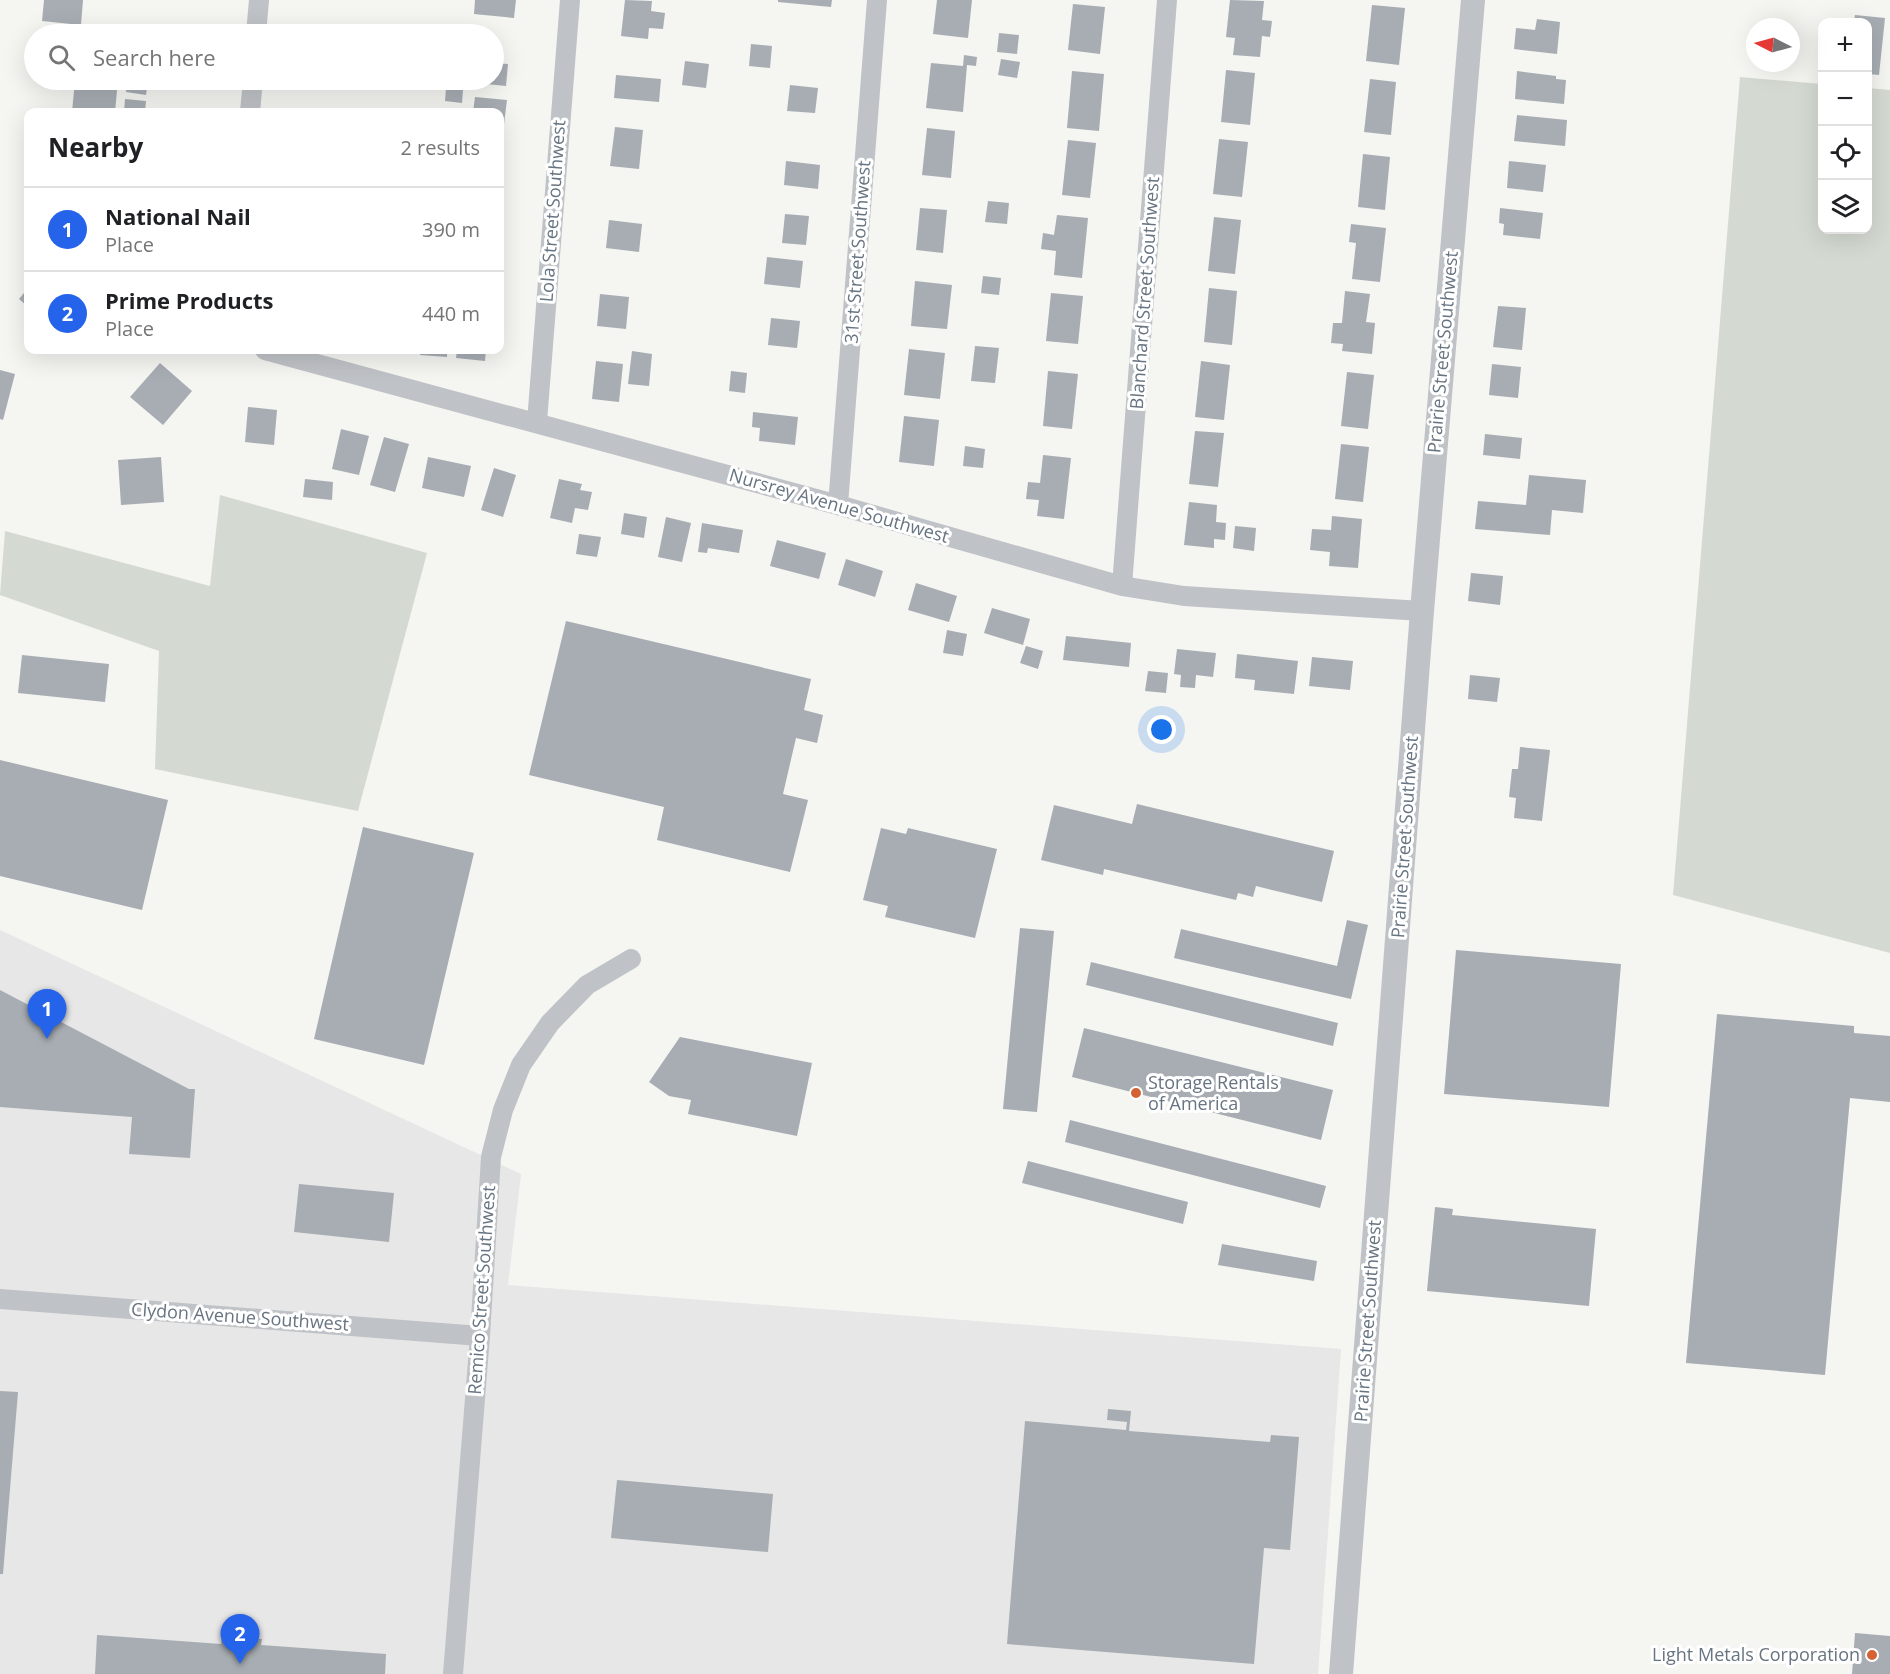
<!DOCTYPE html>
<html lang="en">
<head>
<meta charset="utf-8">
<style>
	body { margin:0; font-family:"Open Sans",sans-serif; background:#f2f2f2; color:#202124 }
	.controls { position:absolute; right:18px; top:18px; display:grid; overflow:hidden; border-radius:12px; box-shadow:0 6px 24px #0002 }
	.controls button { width:54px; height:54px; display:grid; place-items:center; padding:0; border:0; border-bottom:2px solid #e0e0e0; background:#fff; color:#202124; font:30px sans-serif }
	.compass { position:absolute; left:1746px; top:18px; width:54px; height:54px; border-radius:50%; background:#fff; box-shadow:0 6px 24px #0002; rotate:276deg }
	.you { position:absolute; left:1162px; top:730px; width:21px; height:21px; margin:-15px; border:4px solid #fff; border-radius:50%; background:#1a73e8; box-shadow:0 0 0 9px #1a73e833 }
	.badge { display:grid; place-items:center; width:39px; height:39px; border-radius:50%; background:#2563eb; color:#fff; font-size:20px; font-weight:700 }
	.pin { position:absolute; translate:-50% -50px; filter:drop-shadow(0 2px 3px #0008) }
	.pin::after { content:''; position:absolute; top:32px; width:21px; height:18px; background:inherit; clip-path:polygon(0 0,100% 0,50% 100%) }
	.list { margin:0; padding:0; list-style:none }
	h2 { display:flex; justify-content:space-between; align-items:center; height:78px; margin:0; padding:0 24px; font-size:26px }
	h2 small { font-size:20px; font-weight:400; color:#757577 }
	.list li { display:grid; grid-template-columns:39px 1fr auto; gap:18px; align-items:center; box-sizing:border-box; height:84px; padding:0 24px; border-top:2px solid #e0e0e0 }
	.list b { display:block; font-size:22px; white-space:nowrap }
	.list p { margin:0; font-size:20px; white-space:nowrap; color:#757577 }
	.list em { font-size:20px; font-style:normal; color:#757577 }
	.icon { flex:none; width:33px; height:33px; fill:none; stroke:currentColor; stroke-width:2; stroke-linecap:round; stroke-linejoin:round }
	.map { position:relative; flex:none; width:1890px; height:1674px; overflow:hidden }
	.search { position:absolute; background:#fff; box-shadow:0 6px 24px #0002; left:24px; top:24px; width:480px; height:66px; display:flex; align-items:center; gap:15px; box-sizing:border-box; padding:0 21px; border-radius:33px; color:#757577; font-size:22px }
	.panel { position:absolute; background:#fff; box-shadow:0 6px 24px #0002; left:24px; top:108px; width:480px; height:246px; border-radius:12px }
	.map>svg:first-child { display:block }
	.built { fill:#e6e7e6 }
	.green { fill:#d4dad2 }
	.building { fill:#a7adb3 }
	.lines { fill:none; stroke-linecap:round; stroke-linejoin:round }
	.minor { stroke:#bfc2c6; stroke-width:20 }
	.tertiary { stroke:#bfc2c6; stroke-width:24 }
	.poi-dot { fill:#d56232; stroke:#fff; stroke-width:2 }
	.labels { text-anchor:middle; stroke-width:6; stroke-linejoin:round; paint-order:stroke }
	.street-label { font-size:18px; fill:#677481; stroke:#fff }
	.poi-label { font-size:18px; fill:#677481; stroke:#fff; text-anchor:start }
</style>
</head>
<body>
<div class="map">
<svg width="1890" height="1674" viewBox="0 0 1890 1674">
	<rect width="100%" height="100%" fill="#f5f5f2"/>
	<path class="built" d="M0 930 521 1174 508 1285 1341 1349 1318 1674H0Z"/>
	<path class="green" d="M1740 77 1822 84V230H1868V88L1890 90V953L1673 895Z
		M220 495 427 553 358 811 155 769 159 651 0 595 5 531 210 586Z"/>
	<path class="building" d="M44 0H83L81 25 42 21Z
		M475 0H516L514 18 474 14Z
		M625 0 652 1 651 11 665 13 663 29 649 28 648 39 621 36Z
		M778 0H832L831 7 778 2Z
		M937 0H972L968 38 933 34Z
		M1230 0 1264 1 1262 20 1272 21 1270 37 1262 36 1260 57 1233 55 1235 38 1226 37Z
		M1073 4 1105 7 1100 54 1068 50Z
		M1372 5 1405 8 1399 65 1366 61Z
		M1855 15 1885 18 1879 75 1868 74V22H1854Z
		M1537 19 1560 22 1557 54 1514 49 1516 28 1535 30Z
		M999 33 1019 35 1017 54 997 52Z
		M751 44 772 46 770 68 749 66Z
		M964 55 977 57 976 66 967 65 963 112 926 108 931 63 963 66Z
		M1001 59 1020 62 1017 78 998 75Z
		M685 61 709 64 706 88 682 85Z
		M494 63 508 64 506 86 457 81 458 80H494Z
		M1226 70 1255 73 1250 125 1221 122Z
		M1072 71 1104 74 1099 131 1067 128Z
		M1517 71 1556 76V79L1566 80 1564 104 1515 99Z
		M616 75 661 79 659 102 614 98Z
		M1370 79 1396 82 1391 135 1364 132Z
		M75 80H118L115 112H72Z
		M127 80H148L146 95 126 92Z
		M790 85 818 88 815 113 787 111Z
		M446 88 463 90 462 103 445 101Z
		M475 97 507 100 504 124 500 123V112H473Z
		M125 99 146 101 145 112H124Z
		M1517 115 1567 120 1565 146 1514 141Z
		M615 127 643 130 639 169 610 166Z
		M927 128 955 131 951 178 922 175Z
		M1219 139 1248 142 1242 197 1213 194Z
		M1068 140 1096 143 1090 198 1062 195Z
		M1363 154 1390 157 1385 210 1358 207Z
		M786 161 820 165 818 189 784 185Z
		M1509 161 1546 165 1543 192 1507 188Z
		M988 201 1009 203 1007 224 985 222Z
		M920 208 947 210 943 253 916 250Z
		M1500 208 1543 213 1540 239 1503 235 1504 224 1499 223Z
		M785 214 809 216 806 245 782 243Z
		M1057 215 1088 218 1082 278 1054 275 1056 251 1041 249 1043 233 1054 235Z
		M1214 217 1241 220 1235 274 1208 271Z
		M609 220 642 224 639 252 606 248Z
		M1351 224 1386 228 1380 282 1352 279 1356 243 1349 242Z
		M767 257 803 261 800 288 764 284Z
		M983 276 1001 278 999 295 981 293Z
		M915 281 952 285 947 329 911 326Z
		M28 288V307L19 299Z
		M1209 288 1237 291 1232 345 1204 342Z
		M1345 291 1370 294 1366 322 1375 323 1372 354 1342 351 1343 344 1331 343 1333 323H1342Z
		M1051 293 1083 296 1078 344 1046 341Z
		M600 294 629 297 626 329 597 326Z
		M1498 306 1526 308 1522 350 1493 347Z
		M771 318 800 321 797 348 768 345Z
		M975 346 999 348 995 383 971 381Z
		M909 349 945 353 940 399 904 395Z
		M420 350H447V357L420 355Z
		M457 350H486L485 361 456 358Z
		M632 351 652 354 649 386 628 384Z
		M596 361 623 364 619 402 592 399Z
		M1201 361 1230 365 1224 420 1195 417Z
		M160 363 192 391 163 425 130 397Z
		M1492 364 1521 367 1518 398 1489 395Z
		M0 370 15 374 3 420 0 419Z
		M731 371 747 373 745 393 729 391Z
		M1048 371 1078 374 1072 429 1043 426Z
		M1347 372 1374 375 1368 429 1341 426Z
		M248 407 277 410 274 445 245 442Z
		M753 412 798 417 795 445 759 441 760 428 752 427Z
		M904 416 939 420 934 466 899 462Z
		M341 429 369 436 359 475 332 469Z
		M1195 431 1224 433 1218 487 1189 484Z
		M1485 434 1522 438 1520 459 1483 455Z
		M384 437 409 444 395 492 370 485Z
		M1341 444 1369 447 1363 502 1335 499Z
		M965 446 985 449 983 468 963 466Z
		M1043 455 1071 458 1064 519 1037 516 1039 500 1026 499 1028 482 1040 483Z
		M161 457 164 502 121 505 118 460Z
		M428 457 471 466 464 497 422 488Z
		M494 468 516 475 503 517 481 510Z
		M1529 475 1586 480 1583 513 1552 510 1550 535 1475 529 1478 501 1526 505Z
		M305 479 333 482 332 500 303 497Z
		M559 479 582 484 580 490 592 492 588 510 575 508 572 523 550 518Z
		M1189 502 1217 505 1216 522 1226 523 1225 540 1214 539V548L1184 545Z
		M624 513 647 517 644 538 621 534Z
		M1332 516 1362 519 1358 568 1329 566 1330 552 1310 550 1312 529 1331 530Z
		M666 517 691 523 682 562 658 557Z
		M702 523 743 530 739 553 708 548 707 553 698 552Z
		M1235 526 1256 528 1254 551 1233 548Z
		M579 534 601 537 597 557 576 554Z
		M777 540 826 553 819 579 770 566Z
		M846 559 883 571 875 597 838 585Z
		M1471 573 1503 576 1500 605 1468 601Z
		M916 583 957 596 949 622 908 610Z
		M992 608 1030 619 1023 645 984 633Z
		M566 621 811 679 804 710 823 715 817 743 796 738 783 794 808 800 790 872 657 840 664 807 529 775Z
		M947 630 967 634 963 656 943 653Z
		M1066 636 1131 643 1129 667 1063 660Z
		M1026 646 1043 651 1038 669 1020 663Z
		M1177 649 1216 653 1213 677 1196 675 1195 688 1180 687 1181 675 1174 674Z
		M1237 654 1298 661 1294 694 1254 690 1255 680 1235 678Z
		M22 655 109 664 105 702 18 693Z
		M1312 657 1353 661 1350 690 1309 686Z
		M1148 671 1168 673 1166 693 1145 691Z
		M1470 675 1500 678 1497 702 1468 699Z
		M1520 747 1550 750 1542 821 1514 818 1516 798 1509 797 1512 769H1518Z
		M0 760 168 800 142 910 0 876Z
		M1137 804 1334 851 1322 902 1256 886 1253 897 1238 893 1236 900 1104 869 1103 875 1041 860 1054 805 1132 824Z
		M363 827 474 853 424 1065 314 1039Z
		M881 828 906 834 908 828 997 849 975 938 885 917 888 906 863 900Z
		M1347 920 1368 925 1351 999 1174 958 1181 929 1337 966Z
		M1020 928 1054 931 1037 1112 1003 1109Z
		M1456 950 1621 964 1609 1107 1444 1094Z
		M1091 962 1338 1023 1333 1046 1086 985Z
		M0 990 189 1089H195L190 1158 129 1154 132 1117 0 1107Z
		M1717 1014 1854 1026V1033L1890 1036V1102L1850 1098 1825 1375 1686 1363Z
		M1084 1028 1333 1090 1321 1140 1072 1077Z
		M680 1037 812 1063 797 1136 688 1114 691 1100 669 1096 649 1082Z
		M1070 1120 1326 1186 1320 1208 1065 1142Z
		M1028 1161 1188 1202 1183 1224 1022 1183Z
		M299 1184 394 1193 389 1242 294 1232Z
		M1435 1207 1453 1209 1452 1215 1596 1229 1589 1306 1427 1291Z
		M1222 1244 1317 1261 1314 1281 1218 1265Z
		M0 1391 18 1392 3 1574H0Z
		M1108 1409 1131 1411 1129 1431 1270 1442 1271 1435 1299 1437 1290 1550 1264 1548 1254 1664 1007 1644 1025 1421 1126 1430 1127 1422 1107 1420Z
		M617 1480 773 1494 768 1552 611 1538Z
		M1855 1633 1890 1636V1674H1852Z
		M97 1635 221 1644 222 1637 262 1639 261 1645 386 1654 385 1674H95Z"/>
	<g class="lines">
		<path class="minor" d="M256 34 259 0
			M250 112 253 80
			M265 350 838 505 1122 586 1184 596 1422 611
			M537 422 570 0
			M838 505 877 0
			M1122 586 1167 0
			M0 1299 480 1336
			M453 1674 480 1336 491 1157 503 1110 521 1065 550 1023 587 985 631 959"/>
		<path class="tertiary" d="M1341 1674 1422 611 1473 0"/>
	</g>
	<g class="poi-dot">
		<circle cx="1136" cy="1093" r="6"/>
		<circle cx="1872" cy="1655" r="6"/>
	</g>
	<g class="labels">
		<g class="street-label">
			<text transform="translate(553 211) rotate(-86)" y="6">Lola Street Southwest</text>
			<text transform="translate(858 252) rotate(-86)" y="6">31st Street Southwest</text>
			<text transform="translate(1145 293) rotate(-86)" y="6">Blanchard Street Southwest</text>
			<text transform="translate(1443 352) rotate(-85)" y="6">Prairie Street Southwest</text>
			<text transform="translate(839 506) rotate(16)" y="6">Nursrey Avenue Southwest</text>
			<text transform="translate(1405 837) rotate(-86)" y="6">Prairie Street Southwest</text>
			<text transform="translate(482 1290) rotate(-86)" y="6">Remico Street Southwest</text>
			<text transform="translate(240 1317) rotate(4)" y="6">Clydon Avenue Southwest</text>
			<text transform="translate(1368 1321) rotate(-86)" y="6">Prairie Street Southwest</text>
		</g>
		<g class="poi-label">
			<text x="1148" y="1089">Storage Rentals<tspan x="1148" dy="21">of America</tspan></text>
			<text x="1860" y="1661" text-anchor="end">Light Metals Corporation</text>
		</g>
	</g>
</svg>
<div class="controls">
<button>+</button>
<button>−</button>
<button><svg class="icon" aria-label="locate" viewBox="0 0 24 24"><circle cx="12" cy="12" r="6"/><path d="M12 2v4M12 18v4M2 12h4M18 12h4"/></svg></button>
<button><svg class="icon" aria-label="layers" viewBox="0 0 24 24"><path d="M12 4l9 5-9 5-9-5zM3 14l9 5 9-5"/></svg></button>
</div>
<svg class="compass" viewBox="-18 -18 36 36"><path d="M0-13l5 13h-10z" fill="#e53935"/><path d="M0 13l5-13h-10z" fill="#757577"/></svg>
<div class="you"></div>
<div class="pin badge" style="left:47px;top:1039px">1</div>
<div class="pin badge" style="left:240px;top:1664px">2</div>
<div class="search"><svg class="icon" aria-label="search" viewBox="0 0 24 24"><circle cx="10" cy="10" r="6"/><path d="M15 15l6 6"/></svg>Search here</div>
<section class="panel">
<h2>Nearby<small>2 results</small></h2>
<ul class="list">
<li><span class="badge">1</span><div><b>National Nail</b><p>Place</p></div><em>390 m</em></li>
<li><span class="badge">2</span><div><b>Prime Products</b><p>Place</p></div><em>440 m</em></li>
</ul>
</section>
</div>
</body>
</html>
